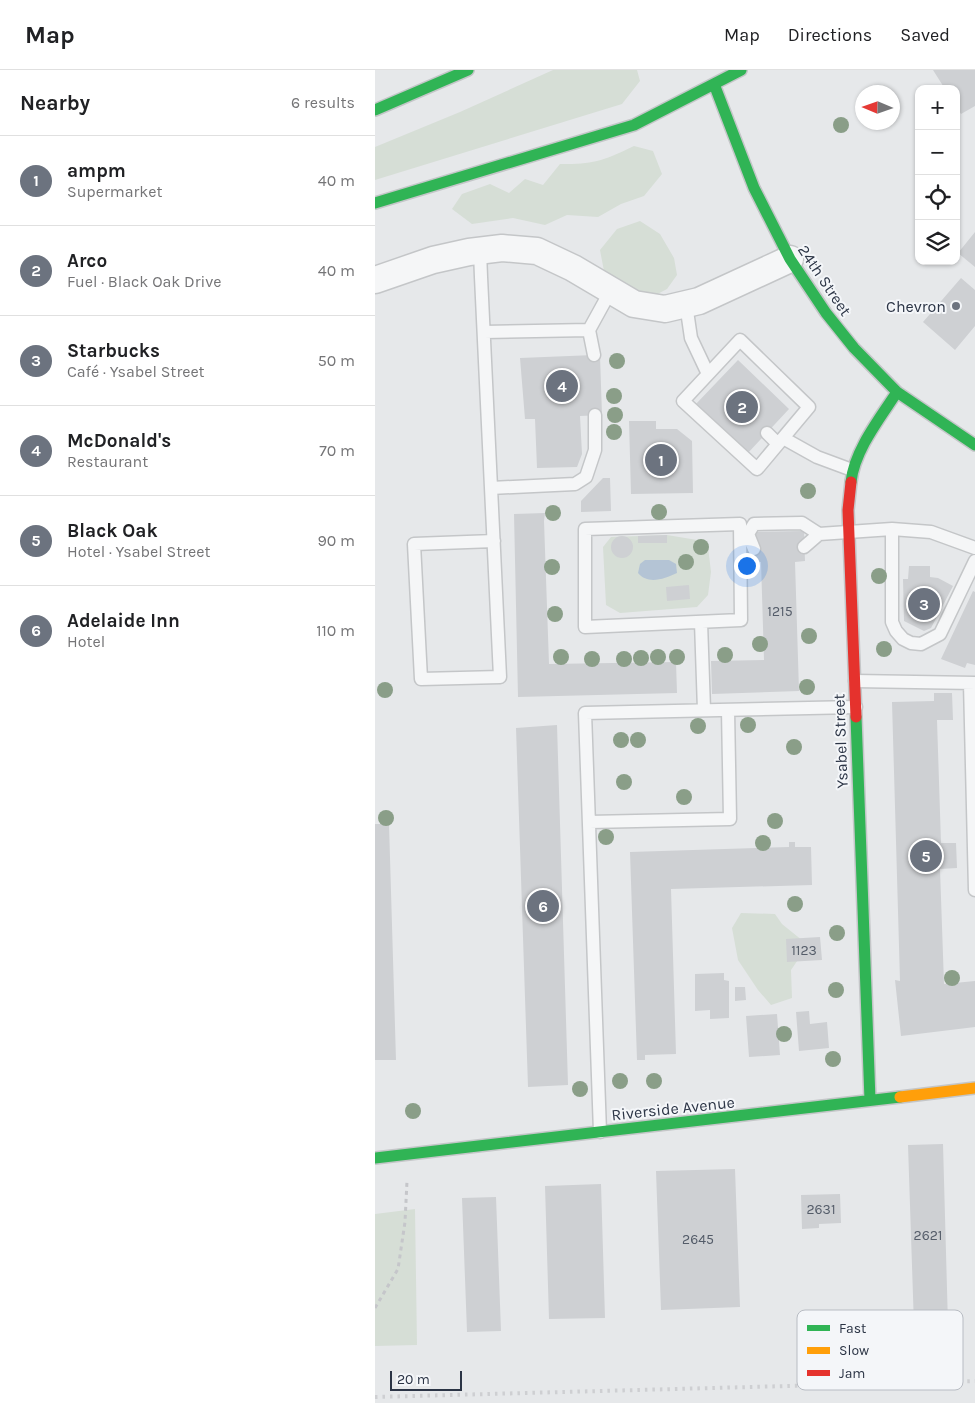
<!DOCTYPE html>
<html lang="en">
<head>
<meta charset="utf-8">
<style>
	body { margin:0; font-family:Karla,sans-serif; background:#f6f6f6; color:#202124 }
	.controls { position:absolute; right:15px; top:15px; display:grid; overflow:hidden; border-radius:10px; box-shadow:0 1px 4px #0004 }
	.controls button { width:45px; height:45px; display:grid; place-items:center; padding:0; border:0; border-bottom:1px solid #e0e0e0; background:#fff; color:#202124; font:25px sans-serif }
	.compass { position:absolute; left:480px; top:15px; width:45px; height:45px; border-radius:50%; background:#fff; box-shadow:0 1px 4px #0004; rotate:272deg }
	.scale { position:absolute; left:15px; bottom:12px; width:72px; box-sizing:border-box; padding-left:5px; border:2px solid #2b3445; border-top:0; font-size:14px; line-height:18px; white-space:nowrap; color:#2b3445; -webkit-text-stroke:4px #f4f6f9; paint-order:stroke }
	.you { position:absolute; left:371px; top:495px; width:18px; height:18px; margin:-12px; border:4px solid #fff; border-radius:50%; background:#1a73e8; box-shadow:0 0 0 8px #1a73e833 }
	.badge { display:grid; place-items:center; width:32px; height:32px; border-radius:50%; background:#6c737f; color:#fff; font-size:16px; font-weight:700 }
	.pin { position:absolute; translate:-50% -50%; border:2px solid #fff; box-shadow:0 1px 5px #0006 }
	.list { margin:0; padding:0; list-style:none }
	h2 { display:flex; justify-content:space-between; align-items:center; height:65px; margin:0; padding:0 20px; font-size:21px }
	h2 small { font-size:16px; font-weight:400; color:#757577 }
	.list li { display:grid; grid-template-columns:32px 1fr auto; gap:15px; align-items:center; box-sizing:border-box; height:90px; padding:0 20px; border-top:1px solid #e0e0e0 }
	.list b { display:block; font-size:19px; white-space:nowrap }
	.list p { margin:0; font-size:16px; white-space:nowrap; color:#757577 }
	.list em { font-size:16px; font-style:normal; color:#757577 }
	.icon { flex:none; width:28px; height:28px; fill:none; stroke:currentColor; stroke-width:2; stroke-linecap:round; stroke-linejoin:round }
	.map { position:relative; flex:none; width:600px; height:1333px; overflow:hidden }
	header { display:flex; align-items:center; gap:30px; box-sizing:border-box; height:70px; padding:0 25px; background:#fff; border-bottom:1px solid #e0e0e0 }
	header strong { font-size:24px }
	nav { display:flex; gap:28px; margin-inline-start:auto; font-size:18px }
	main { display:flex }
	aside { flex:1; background:#fff }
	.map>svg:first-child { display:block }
	.green { fill:#d6ded6 }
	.water { fill:#b4c4d5 }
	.building { fill:#ced0d3 }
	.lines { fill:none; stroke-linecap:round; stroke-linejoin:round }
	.lane-casing { stroke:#c4c6c8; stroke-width:15 }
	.street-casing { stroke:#c4c6c8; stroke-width:29 }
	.fast-casing { stroke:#c4c6c8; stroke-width:14 }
	.slow-casing { stroke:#c4c6c8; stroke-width:14 }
	.jam-casing { stroke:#c4c6c8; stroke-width:14 }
	.path { stroke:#c5c6ca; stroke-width:3; stroke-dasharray:4 4; stroke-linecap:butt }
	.lane { stroke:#f5f6f7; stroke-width:12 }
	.street { stroke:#f5f6f7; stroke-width:26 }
	.fast { stroke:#30b455; stroke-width:11 }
	.slow { stroke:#ff9f0a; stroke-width:11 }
	.jam { stroke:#e5322d; stroke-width:11 }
	.rail { stroke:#cecfd2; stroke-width:4; stroke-dasharray:2.5 5; stroke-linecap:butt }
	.tree { fill:#8a9e88 }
	.poi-dot { fill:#6c737f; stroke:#f4f6f9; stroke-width:2 }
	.labels { text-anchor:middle; stroke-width:4; stroke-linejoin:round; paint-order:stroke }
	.number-label { font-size:14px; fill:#545c69 }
	.street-label { font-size:16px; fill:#2b3445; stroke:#f4f6f9 }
	.poi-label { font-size:16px; fill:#2b3445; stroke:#f4f6f9; text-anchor:end }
	.key { fill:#f4f6f9; stroke:#b8bcc3; stroke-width:1 }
	.key-label { font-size:14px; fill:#2b3445 }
</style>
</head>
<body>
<header>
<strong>Map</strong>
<nav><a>Map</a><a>Directions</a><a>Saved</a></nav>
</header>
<main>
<aside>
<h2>Nearby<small>6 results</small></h2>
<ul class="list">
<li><span class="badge">1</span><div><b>ampm</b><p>Supermarket</p></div><em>40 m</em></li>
<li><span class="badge">2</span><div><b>Arco</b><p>Fuel · Black Oak Drive</p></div><em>40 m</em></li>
<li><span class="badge">3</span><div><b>Starbucks</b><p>Café · Ysabel Street</p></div><em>50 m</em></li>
<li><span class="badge">4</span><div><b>McDonald's</b><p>Restaurant</p></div><em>70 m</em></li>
<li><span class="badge">5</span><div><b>Black Oak</b><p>Hotel · Ysabel Street</p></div><em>90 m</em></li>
<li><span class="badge">6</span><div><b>Adelaide Inn</b><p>Hotel</p></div><em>110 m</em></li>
</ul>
</aside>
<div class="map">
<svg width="600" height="1333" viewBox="0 0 600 1333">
	<rect width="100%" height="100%" fill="#e6e8ea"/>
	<path class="green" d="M178 0H262L265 11 247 34 0 110V77L85 42Z
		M259 76 278 81 287 104 269 126 246 134 223 147 192 145 170 155 138 148 97 154 77 139 87 124 115 114 134 123 150 109 168 115 185 94C217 95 230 90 259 76Z
		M265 151 285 164 299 188 302 205 292 219 273 229 258 225 229 201 225 180 242 159Z
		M292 465 328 471 333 477 336 502 333 525 322 537 245 543 231 535 228 477 236 467Z
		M366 843 400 844 407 854 433 875 416 900 417 928 396 935 383 920 363 890 357 858Z
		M40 1139 42 1275 0 1276V1144Z"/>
	<path class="water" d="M270 490H294L301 494 302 503C289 509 273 515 263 503L265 494Z"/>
	<path class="building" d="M558 0H600V36L586 44 581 36V19H570Z
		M600 162V197L583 183Z
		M586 208 600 220V256L580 280 548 252Z
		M219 285 225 286 227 345 205 346 207 384 202 397 162 398 160 349H150L145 288Z
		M363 290 414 339 372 384 320 335Z
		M254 351H281V359H302L317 371 318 423 256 424Z
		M228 408H235L236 441 206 442V431Z
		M170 443 169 451 174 594 301 592 302 623 143 627 139 444Z
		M429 461 430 491 420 492 424 621 337 624 336 591 389 590 386 492H380L379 462Z
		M292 465V473H263V466Z
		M236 477a11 11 0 1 1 22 0a11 11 0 1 1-22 0Z
		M534 496H555V507L563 508 578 516 556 558 549 561 529 551 528 509H533Z
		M314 515 315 529 292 531 291 517Z
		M598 521 600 522V595L592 593 590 598 566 589Z
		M559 623H577L578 650H562L566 773H581L582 798 565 799 569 914 600 911V957L526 966 520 910 525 911 517 632 559 631Z
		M182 655 193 1015 153 1017 141 658Z
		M0 754H14L21 990H0Z
		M414 772H420V777H436L437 815 296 819 301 984 270 985V990H262L255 782 414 777Z
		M445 867 447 890 412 892 411 869Z
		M349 903V910L354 911V948L335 949V940L320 941V904Z
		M360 917H370L371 930 360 931Z
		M434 941 435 954 452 952 454 978 424 981 421 942Z
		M402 944 405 985 374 987 371 946Z
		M568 1074 573 1255 539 1256 533 1075Z
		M360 1099 365 1237 286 1240 281 1101Z
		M226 1114 230 1248 174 1249 170 1116Z
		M465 1124 466 1153 444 1154V1158L427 1159 426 1125Z
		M121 1127 126 1261 92 1262 87 1128Z"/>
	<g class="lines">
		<defs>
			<path id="lane" d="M105 181 106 207 125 607 46 609 39 474 119 471
				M311 234 316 268 333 304
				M214 260 219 285
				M109 262 214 260 236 220
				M365 270 434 337 382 399 308 331Z
				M392 363 403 374
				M408 368 442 387 477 400
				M116 418 200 414 211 407 220 380V345
				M365 454 366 550 210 557V459Z
				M517 459V552L521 561 528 569 536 573 546 574 565 564 600 491
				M373 464 379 454 427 453 444 464 517 459 556 462 600 478
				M373 464 379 479
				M429 477 444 464
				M326 552 329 640
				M480 611 600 613
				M595 613 600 820
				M214 752 355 749 353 640
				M225 1062 210 643 481 637"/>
			<path id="street" d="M0 210 58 190 94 182 127 178 162 181 198 198 259 234 290 239 324 231 415 189"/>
			<path id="fast" d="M339 14 379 118 415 189 451 243 479 278 522 322 600 375
				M0 40 93 0
				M0 133 259 55 366 0
				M476 412C479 381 505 348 522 322
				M481 647 495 1030
				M0 1088 525 1027"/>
			<path id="slow" d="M525 1027 600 1018"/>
			<path id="jam" d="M476 412 473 440 481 647"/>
		</defs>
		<use href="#lane" class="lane-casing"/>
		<use href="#street" class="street-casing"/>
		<use href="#fast" class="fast-casing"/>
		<use href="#slow" class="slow-casing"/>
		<use href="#jam" class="jam-casing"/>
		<path class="path" d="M0 1238 23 1199 30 1152 32 1111"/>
		<use href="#lane" class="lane"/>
		<use href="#street" class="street"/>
		<use href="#fast" class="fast"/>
		<use href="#slow" class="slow"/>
		<use href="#jam" class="jam"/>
		<path class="rail" d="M0 1327 600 1311"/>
	</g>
	<g class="tree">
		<circle cx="466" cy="55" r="8"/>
		<circle cx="242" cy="291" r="8"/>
		<circle cx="239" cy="326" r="8"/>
		<circle cx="240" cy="345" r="8"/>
		<circle cx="239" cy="362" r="8"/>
		<circle cx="433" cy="421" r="8"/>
		<circle cx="284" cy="442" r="8"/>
		<circle cx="178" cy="443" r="8"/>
		<circle cx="326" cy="477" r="8"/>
		<circle cx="311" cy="492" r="8"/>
		<circle cx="177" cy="497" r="8"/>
		<circle cx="504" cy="506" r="8"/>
		<circle cx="180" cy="544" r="8"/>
		<circle cx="434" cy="566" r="8"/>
		<circle cx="385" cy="574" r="8"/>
		<circle cx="509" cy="579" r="8"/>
		<circle cx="350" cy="585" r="8"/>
		<circle cx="186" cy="587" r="8"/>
		<circle cx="283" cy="587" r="8"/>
		<circle cx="302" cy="587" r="8"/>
		<circle cx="266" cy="588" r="8"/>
		<circle cx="217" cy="589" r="8"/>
		<circle cx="249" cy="589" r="8"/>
		<circle cx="432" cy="617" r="8"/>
		<circle cx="10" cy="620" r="8"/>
		<circle cx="373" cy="655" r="8"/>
		<circle cx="323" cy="656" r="8"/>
		<circle cx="246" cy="670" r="8"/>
		<circle cx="263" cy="670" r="8"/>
		<circle cx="419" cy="677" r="8"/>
		<circle cx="249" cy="712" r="8"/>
		<circle cx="309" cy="727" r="8"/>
		<circle cx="11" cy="748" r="8"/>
		<circle cx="400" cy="751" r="8"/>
		<circle cx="231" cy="767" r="8"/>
		<circle cx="388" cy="773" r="8"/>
		<circle cx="420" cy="834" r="8"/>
		<circle cx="462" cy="863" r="8"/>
		<circle cx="577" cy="908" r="8"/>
		<circle cx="461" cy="920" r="8"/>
		<circle cx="409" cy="964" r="8"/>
		<circle cx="458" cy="989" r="8"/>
		<circle cx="245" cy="1011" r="8"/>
		<circle cx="279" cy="1011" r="8"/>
		<circle cx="205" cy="1019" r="8"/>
		<circle cx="38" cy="1041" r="8"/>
	</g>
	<circle class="poi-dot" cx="581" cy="236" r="5"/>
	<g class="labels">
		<g class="number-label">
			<text x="405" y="546">1215</text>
			<text x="429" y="885">1123</text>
			<text x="446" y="1144">2631</text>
			<text x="553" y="1170">2621</text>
			<text x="323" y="1174">2645</text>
		</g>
		<g class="street-label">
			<text transform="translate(450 210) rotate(56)" y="6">24th Street</text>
			<text transform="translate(465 671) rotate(-92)" y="6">Ysabel Street</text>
			<text transform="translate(298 1038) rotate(-6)" y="6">Riverside Avenue</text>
		</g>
		<g class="poi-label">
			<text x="571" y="242">Chevron</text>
		</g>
	</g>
	<rect x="422" y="1240" width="166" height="80" rx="8" class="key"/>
	<rect x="432" y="1255" width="23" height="6" fill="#30b455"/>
	<rect x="432" y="1277" width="23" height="7" fill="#ff9f0a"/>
	<rect x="432" y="1300" width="23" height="6" fill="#e5322d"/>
	<g class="key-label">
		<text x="464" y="1263">Fast</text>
		<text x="464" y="1285">Slow</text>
		<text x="464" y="1308">Jam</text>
	</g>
</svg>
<div class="controls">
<button>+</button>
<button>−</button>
<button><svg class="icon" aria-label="locate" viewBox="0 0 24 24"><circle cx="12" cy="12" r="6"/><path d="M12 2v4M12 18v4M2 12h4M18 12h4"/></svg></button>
<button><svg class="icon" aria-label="layers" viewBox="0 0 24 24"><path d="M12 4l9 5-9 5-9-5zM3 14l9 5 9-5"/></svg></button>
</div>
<svg class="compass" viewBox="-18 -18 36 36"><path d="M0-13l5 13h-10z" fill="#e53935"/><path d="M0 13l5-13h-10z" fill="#757577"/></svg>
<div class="scale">20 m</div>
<div class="you"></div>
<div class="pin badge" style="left:286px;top:390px">1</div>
<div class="pin badge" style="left:367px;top:337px">2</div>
<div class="pin badge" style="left:549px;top:534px">3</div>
<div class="pin badge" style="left:187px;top:316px">4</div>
<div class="pin badge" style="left:551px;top:786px">5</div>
<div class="pin badge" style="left:168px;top:836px">6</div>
</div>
</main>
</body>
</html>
